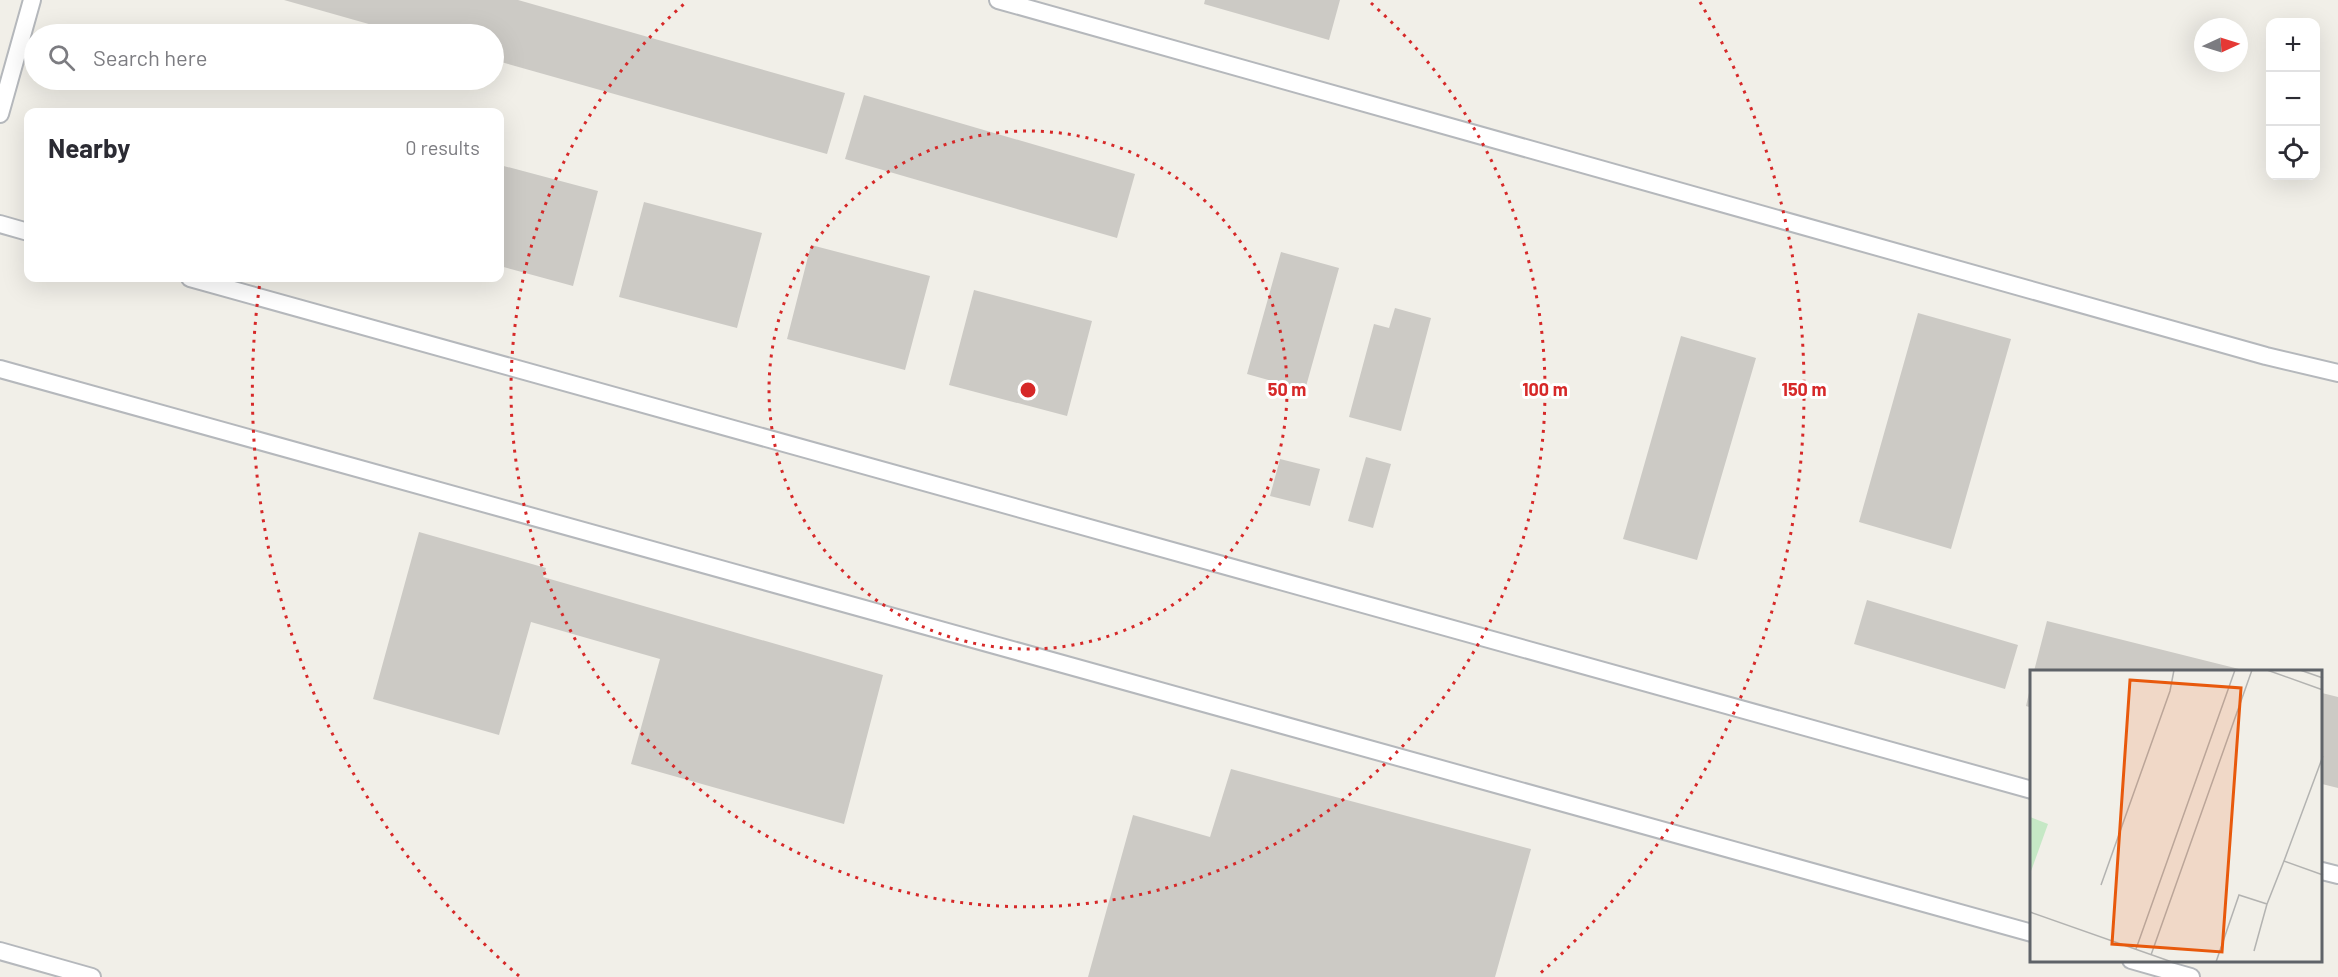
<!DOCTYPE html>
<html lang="en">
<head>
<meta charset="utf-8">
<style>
	body { margin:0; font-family:Barlow,sans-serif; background:#f7f7f7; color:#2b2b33 }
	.controls { position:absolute; right:18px; top:18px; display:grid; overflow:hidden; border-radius:12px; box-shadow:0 6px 24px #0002 }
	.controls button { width:54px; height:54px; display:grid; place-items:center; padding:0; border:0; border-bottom:2px solid #e1e1e2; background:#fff; color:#2b2b33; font:30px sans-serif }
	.compass { position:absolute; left:2194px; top:18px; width:54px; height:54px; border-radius:50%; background:#fff; box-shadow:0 6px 24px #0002; rotate:86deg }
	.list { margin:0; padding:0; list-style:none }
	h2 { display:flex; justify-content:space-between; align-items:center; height:78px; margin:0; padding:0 24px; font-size:26px }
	h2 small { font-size:20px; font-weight:400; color:#7c7c81 }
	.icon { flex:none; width:33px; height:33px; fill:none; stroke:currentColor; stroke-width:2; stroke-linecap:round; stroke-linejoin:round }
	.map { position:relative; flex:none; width:2338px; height:977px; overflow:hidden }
	.search { position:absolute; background:#fff; box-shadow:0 6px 24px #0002; left:24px; top:24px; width:480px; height:66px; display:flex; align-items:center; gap:15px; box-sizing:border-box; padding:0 21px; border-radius:33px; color:#7c7c81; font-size:22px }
	.panel { position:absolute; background:#fff; box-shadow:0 6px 24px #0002; left:24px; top:108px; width:480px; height:174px; border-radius:12px }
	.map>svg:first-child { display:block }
	.building { fill:#cccac5 }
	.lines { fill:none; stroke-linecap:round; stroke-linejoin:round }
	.service-casing { stroke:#b5b8bc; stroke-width:20 }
	.service { stroke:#fff; stroke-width:16 }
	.ring { fill:none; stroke:#d62828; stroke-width:3; stroke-dasharray:3 6 }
	.inset-road { fill:none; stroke:#b3b3b1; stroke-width:1.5 }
	.view { fill:#e8590c; fill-opacity:0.15; stroke:#e8590c; stroke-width:3 }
	.inset-edge { fill:none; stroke:#5f6368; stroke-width:3 }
	.centre { fill:#d62828; stroke:#fff; stroke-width:3 }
	.ring-label { font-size:18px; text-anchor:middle; font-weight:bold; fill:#d62828; stroke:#fff; stroke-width:6; stroke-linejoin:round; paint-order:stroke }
</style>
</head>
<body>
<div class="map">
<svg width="2338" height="977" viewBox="0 0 2338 977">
	<rect width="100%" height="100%" fill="#f1efe8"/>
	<path class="building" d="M284 0H518L845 93 827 154 494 60V34H404Z
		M1205 0H1340L1329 40 1204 4Z
		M864 95 1135 174 1117 238 845 159Z
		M500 165 598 191 573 286 500 266Z
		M644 202 762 233 737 328 619 297Z
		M811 245 930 276 905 370 787 339Z
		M1281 252 1339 268 1305 390 1247 374Z
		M974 290 1092 321 1067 416 949 385Z
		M1395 308 1431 318 1401 431 1349 417 1374 324 1389 328Z
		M1918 313 2011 339 1951 549 1859 522Z
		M1681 336 1756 358 1697 560 1623 539Z
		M1366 457 1391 464 1373 528 1348 521Z
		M1280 459 1320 469 1310 506 1270 496Z
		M419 532 546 568 543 577 883 675 844 824 631 764 660 659 531 622 499 735 373 699Z
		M1867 600 2018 645 2005 689 1854 644Z
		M2047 621 2239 669V671H2034Z
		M2031 684H2032V708L2026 706Z
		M2322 693 2338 697V788L2322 784Z
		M1231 769 1531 849 1495 977H1088L1133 815 1210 837Z"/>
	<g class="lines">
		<defs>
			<path id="service" d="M998 0 2266 356 2338 373
				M0 114 32 0
				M0 224 28 232
				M190 278 2032 790
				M0 369 2032 933
				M2322 871 2338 875
				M0 951 92 977
				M2131 960 2191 977"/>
		</defs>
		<use href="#service" class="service-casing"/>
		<use href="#service" class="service"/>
	</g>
	<g class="ring">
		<circle cx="1028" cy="390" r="259"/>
		<path d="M1371 3A517 517 0 1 1 685 3"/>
		<path d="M519 976A776 776 0 0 1 260 282M1700 2A776 776 0 0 1 1537 976"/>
	</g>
	<g transform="translate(2030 670)">
		<rect width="292" height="292" fill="#f1efe8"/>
		<path d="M0 147 18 154 0 204Z" fill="#c5e8c5"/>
		<path class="inset-road" d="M237 0 293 20M270 0 293 8M254 191 293 86M71 215 140 21 144 0M0 242 142 292M106 279 205 0M224 281 237 234M121 285 222 0M186 292 209 225 237 234 254 191 293 205"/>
		<path class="view" d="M100 10 211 18 192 282 82 274Z"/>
		<rect width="292" height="292" class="inset-edge"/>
	</g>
	<circle cx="1028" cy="390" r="9" class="centre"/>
	<g class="ring-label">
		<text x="1287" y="396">50 m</text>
		<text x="1545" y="396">100 m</text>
		<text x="1804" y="396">150 m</text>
	</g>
</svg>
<div class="controls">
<button>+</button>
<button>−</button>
<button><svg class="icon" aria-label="locate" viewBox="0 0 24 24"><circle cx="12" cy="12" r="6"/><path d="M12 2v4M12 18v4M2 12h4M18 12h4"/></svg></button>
</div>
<svg class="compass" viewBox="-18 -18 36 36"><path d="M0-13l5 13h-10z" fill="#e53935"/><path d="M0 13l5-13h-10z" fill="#7c7c81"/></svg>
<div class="search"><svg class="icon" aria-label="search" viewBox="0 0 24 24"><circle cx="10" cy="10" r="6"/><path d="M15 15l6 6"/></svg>Search here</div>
<section class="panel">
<h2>Nearby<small>0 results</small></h2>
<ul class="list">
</ul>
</section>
</div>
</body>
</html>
